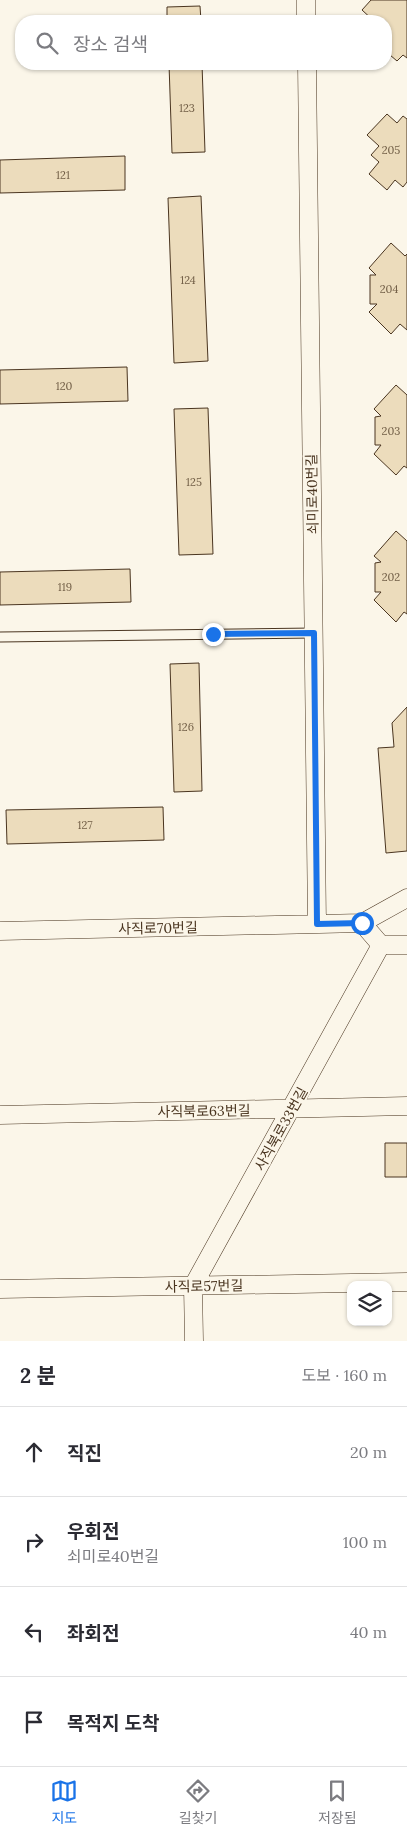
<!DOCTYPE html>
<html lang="ko">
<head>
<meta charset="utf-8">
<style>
	body { margin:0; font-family:Lora,"Noto Sans KR",serif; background:#f2f2f3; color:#2b2b33 }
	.controls { position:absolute; right:15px; bottom:15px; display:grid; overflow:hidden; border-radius:10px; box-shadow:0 1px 4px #0004 }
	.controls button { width:45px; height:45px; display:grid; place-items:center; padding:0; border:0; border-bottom:1px solid #e1e1e2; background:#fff; color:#2b2b33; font:25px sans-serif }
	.stop { position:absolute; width:15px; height:15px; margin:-11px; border:4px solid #1a73e8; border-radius:50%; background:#fff }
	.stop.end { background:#1a73e8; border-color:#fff; box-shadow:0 1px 5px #0008 }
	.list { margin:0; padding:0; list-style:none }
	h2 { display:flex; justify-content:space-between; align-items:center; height:65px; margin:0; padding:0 20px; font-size:21px }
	h2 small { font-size:16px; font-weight:400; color:#7c7c81 }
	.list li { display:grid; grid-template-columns:32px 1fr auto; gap:15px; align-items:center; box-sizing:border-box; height:90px; padding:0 20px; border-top:1px solid #e1e1e2 }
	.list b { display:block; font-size:19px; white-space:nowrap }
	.list p { margin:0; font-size:16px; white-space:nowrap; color:#7c7c81 }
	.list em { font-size:16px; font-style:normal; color:#7c7c81 }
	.icon { flex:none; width:28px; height:28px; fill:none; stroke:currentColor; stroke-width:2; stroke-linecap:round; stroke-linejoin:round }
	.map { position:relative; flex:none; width:407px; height:1341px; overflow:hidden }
	.search { position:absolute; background:#fff; box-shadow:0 1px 4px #0004; left:15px; right:15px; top:15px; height:55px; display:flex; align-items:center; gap:12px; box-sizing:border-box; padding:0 18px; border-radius:20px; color:#7c7c81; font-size:19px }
	.sheet { height:425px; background:#fff }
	nav { display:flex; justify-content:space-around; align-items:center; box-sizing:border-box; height:70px; border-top:1px solid #e1e1e2; background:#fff; font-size:14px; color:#7c7c81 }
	nav a { display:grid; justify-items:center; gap:2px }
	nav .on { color:#1a73e8 }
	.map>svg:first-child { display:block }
	.building { fill:#ecdcbc; stroke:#4a3520 }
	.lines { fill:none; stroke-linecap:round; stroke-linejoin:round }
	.lane-casing { stroke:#4a3520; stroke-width:11 }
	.street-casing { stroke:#4a3520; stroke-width:19 }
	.lane { stroke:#fbf6e9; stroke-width:9 }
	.street { stroke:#fbf6e9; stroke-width:18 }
	.route { stroke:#1a73e8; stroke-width:6 }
	.labels { text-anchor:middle; stroke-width:4; stroke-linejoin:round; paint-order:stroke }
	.number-label { font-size:11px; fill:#725f47 }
	.street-label { font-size:14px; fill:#4a3520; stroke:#fbf6e9 }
</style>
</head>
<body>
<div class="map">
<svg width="407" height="1341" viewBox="0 0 407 1341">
	<rect width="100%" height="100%" fill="#fbf6e9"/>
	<path class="building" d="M371 0H407V58L403 55 397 61 390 55 386 60V21H374L362 10Z
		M200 6 201 21H167V7Z
		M169 64H202L205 152 172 153Z
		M387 114 397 123 403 116 407 119V182L403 187 395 180 387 190 369 174 379 162 371 155 379 146 367 135Z
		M125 156V190L0 193V160Z
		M201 196 208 361 174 363 168 198Z
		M391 243 405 256 407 254V330L400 324 391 334 369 312 377 304H370V275H376L369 268Z
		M127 367 128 401 0 404V370Z
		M396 385 407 395V468L404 466 396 475 374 454 381 445H375V417L381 416 374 409Z
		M208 408 213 554 179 555 174 409Z
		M396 531 407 541V614L404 612 396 622 374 600 381 592H375V563L381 562 374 556Z
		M130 569 131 602 0 605V572Z
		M199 663 202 791 174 792 170 664Z
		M407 707V851L386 853 378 748 394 747 392 723Z
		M163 807 164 840 7 844 6 810Z
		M385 1143H407V1177H385Z"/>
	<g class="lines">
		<defs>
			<path id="lane" d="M0 637 314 633"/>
			<path id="street" d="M306 0V21
				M307 64 317 924
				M362 923 407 898
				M0 931 362 923 381 945
				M381 945H407
				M0 1115 407 1106
				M0 1289 407 1282
				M194 1341 193 1286 381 945"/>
		</defs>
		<use href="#lane" class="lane-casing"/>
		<use href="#street" class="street-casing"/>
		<use href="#lane" class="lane"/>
		<use href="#street" class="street"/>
	</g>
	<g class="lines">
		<path class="route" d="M213 634 314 633 317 924 362 923"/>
	</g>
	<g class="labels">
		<g class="number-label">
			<text x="187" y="112">123</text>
			<text x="391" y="154">205</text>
			<text x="63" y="179">121</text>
			<text x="188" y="284">124</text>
			<text x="389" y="293">204</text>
			<text x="64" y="390">120</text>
			<text x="391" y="435">203</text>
			<text x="194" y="486">125</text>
			<text x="391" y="581">202</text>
			<text x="65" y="591">119</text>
			<text x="186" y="731">126</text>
			<text x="85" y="829">127</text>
		</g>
		<g class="street-label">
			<text transform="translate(312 494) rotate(-91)" y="5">쇠미로40번길</text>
			<text transform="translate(158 928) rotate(-1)" y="5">사직로70번길</text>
			<text transform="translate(204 1111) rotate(-1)" y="5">사직북로63번길</text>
			<text transform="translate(281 1129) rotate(-61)" y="5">사직북로33번길</text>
			<text transform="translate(204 1286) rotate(-1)" y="5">사직로57번길</text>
		</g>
	</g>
</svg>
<div class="controls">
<button><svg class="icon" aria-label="layers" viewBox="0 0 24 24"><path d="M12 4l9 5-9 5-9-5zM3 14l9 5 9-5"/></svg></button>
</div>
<div class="stop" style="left:362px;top:923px"></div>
<div class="stop end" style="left:213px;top:634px"></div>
<div class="search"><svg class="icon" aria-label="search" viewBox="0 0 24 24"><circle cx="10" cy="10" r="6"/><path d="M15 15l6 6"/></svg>장소 검색</div>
</div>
<section class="sheet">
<h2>2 분<small>도보 · 160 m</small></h2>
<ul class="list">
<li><svg class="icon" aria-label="ahead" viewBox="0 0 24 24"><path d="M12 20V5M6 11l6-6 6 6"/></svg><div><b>직진</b></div><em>20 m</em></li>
<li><svg class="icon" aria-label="right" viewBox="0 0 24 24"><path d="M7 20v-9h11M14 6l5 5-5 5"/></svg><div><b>우회전</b><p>쇠미로40번길</p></div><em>100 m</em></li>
<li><svg class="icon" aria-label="left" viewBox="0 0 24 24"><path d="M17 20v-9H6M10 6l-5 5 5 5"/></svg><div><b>좌회전</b></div><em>40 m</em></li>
<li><svg class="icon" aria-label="arrive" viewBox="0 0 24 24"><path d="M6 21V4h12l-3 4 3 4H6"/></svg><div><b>목적지 도착</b></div></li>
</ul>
</section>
<nav>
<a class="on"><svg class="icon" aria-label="map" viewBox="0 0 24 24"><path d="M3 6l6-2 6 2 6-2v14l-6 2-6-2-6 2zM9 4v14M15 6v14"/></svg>지도</a>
<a><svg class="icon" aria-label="directions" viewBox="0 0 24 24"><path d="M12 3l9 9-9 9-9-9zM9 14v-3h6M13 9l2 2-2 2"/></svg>길찾기</a>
<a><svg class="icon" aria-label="saved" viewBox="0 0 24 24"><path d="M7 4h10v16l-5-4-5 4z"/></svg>저장됨</a>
</nav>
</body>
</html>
